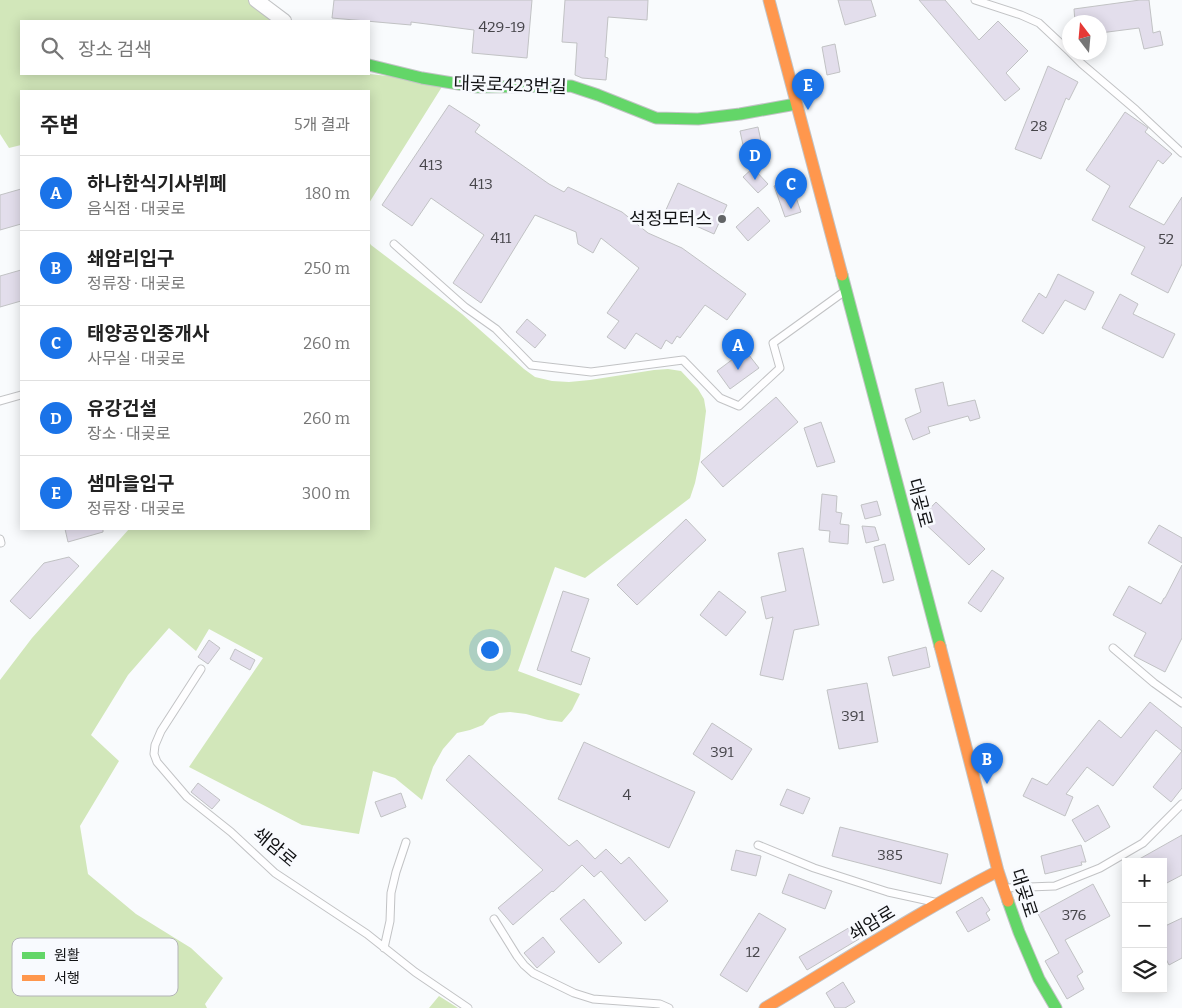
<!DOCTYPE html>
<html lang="ko">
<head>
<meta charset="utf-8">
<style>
	body { margin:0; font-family:Bitter,"Noto Sans KR",serif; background:#f6f6f6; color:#222 }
	.controls { position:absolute; right:15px; bottom:15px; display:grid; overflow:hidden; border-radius:0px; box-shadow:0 2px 12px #0003 }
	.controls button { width:45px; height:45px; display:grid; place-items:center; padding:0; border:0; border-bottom:1px solid #e0e0e0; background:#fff; color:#222; font:25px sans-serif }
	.compass { position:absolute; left:1062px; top:15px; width:45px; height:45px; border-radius:50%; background:#fff; box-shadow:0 2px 12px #0003; rotate:344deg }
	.you { position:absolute; left:489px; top:649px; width:18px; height:18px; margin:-12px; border:4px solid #fff; border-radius:50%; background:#1a73e8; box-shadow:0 0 0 8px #1a73e833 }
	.badge { display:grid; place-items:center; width:32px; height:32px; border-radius:50%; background:#1a73e8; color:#fff; font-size:16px; font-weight:700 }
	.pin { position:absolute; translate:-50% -41px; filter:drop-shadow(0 1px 2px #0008) }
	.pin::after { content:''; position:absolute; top:26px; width:18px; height:15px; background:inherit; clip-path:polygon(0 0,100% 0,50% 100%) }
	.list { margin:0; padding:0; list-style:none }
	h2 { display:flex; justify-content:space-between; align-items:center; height:65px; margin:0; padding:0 20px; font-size:21px }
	h2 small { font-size:16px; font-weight:400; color:#767676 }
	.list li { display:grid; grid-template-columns:32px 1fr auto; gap:15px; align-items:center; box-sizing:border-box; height:75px; padding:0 20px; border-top:1px solid #e0e0e0 }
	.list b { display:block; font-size:19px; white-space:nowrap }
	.list p { margin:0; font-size:16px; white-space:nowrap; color:#767676 }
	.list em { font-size:16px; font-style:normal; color:#767676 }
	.icon { flex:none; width:28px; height:28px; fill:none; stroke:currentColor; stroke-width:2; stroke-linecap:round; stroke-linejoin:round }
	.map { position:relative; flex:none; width:1182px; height:1008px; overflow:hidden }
	.search { position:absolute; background:#fff; box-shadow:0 2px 12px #0003; left:20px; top:20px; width:350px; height:55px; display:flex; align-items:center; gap:12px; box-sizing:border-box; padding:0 18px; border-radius:0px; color:#767676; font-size:19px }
	.panel { position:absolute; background:#fff; box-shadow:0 2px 12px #0003; left:20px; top:90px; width:350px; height:440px; border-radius:0px }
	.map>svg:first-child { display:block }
	.green { fill:#d2e7ba }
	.building { fill:#e3deec; stroke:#c1c2c4 }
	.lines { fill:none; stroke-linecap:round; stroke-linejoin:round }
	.lane-casing { stroke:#c2c3c5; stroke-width:9 }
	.street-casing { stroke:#c2c3c5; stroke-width:16 }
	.fast-casing { stroke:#c2c3c5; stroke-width:13 }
	.slow-casing { stroke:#c2c3c5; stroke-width:13 }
	.lane { stroke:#fefeff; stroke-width:7 }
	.street { stroke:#fefeff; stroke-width:14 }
	.fast { stroke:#63d668; stroke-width:11 }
	.slow { stroke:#ff974d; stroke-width:11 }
	.poi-dot { fill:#626466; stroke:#f8fafe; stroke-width:2 }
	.labels { text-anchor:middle; stroke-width:5; stroke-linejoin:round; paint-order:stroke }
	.number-label { font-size:15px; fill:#46454a }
	.street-label { font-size:18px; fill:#111214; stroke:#f8fafe }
	.poi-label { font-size:18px; fill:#111214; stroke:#f8fafe; text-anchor:end }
	.key { fill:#f8fafe; stroke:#b3b4b8; stroke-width:1 }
	.key-label { font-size:14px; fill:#111214 }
</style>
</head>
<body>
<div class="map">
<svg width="1182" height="1008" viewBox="0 0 1182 1008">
	<rect width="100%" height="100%" fill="#f9fbfd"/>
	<path class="green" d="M0 0H256L285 21H21V74H369L445 82 369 203V91H21V145L9 148 0 134Z
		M369 242 371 245 462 314 524 369 535 377 552 381 569 382 590 380 654 370 668 369 681 371 698 389 704 399 706 411 700 459 695 483 690 498 585 578 555 567 518 671 580 694 572 710 562 722 548 720 526 714 510 712 499 713 490 717 483 725 470 730 457 733 443 749 433 767 422 800 395 778 373 771 359 834 302 825 189 767 263 658 209 629 196 651 169 628 128 675 91 735 119 761 80 826 88 874 136 914 191 948 223 978 205 1004 207 1008H0V680L32 638 129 529H369Z
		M439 996 458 1008H429Z"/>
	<path class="building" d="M334 0H532L527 58 472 53 474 30 411 22V25L332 18Z
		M565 0H648L647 20 608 17 605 57 608 58 606 80 582 78 575 75 577 43 562 42Z
		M838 0H871L876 16 845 25Z
		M919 0H945L979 40 998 21 1028 51 1006 73 1020 89 1005 101Z
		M1140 0H1149L1153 33 1160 31 1163 45 1144 49 1139 28 1100 33V22H1075L1074 9Z
		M835 44 840 72 827 75 822 47Z
		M1048 66 1078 82 1069 100 1066 98 1041 159 1015 149Z
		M449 105 480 125 475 132 549 184 564 192 568 187 622 212 648 233 682 248 746 294 727 320 705 305 680 338 677 336 672 344 666 340 661 349 636 333 625 349 607 337 619 321 607 313 639 268 601 238 593 253 578 244 576 232 535 215 481 303 453 283 484 235 431 198 412 226 382 205Z
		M1125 112 1144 125 1148 128 1145 132 1172 154 1163 164 1158 160 1129 207 1164 225 1182 197V264L1168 293 1131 274 1145 247 1092 220 1110 186 1086 170Z
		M758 127 764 155 746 159 740 131Z
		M753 168 768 184 758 193 743 177Z
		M790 180 801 212 785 217 774 186Z
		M678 183 727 205 714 234 665 212Z
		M21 189V224L0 230V195Z
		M758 207 770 221 748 241 736 227Z
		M21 270V301L0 307V276Z
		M1058 274 1094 292 1085 310 1065 300 1043 334 1022 321 1039 293 1046 298Z
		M1120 294 1138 304 1133 314 1175 334 1163 358 1102 328Z
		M527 319 546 335 535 348 516 332Z
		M745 350 759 368 730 389 717 371Z
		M943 382 948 406 975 400 980 418 970 421 968 416 928 427 930 433 913 440 905 419 921 412 915 389Z
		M776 397 798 422 723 487 701 462Z
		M821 422 835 462 817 467 804 428Z
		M822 494 837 496 836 512 842 513 840 524 849 525 848 544 829 542 830 531 819 530Z
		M877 501 881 515 865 519 861 505Z
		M936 502 985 549 969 565 920 519Z
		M686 519 706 540 637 605 617 585Z
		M1159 525 1182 538V563L1148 543Z
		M862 526 875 527 879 540 866 543Z
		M65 529H103V532L68 542Z
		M885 544 894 580 883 583 874 547Z
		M803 548 819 625 794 630 783 680 760 675 773 617 766 619 761 597 786 591 778 553Z
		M69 557 79 566 30 619 10 601 44 563Z
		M1182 565V638L1165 672 1134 656 1146 633 1113 615 1129 586 1161 604 1164 598H1165Z
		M992 570 1004 578 981 612 968 603Z
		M563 591 589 599 571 651 590 658 581 685 537 670Z
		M719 591 746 612 726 636 700 615Z
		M209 640 220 648 208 664 198 657Z
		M926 647 930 667 893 676 888 657Z
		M235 649 255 660 250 670 230 659Z
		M867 683 878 742 839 749 827 690Z
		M1150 702 1182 728V751L1156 730 1113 786 1087 767 1066 794 1073 797 1065 816 1023 796 1032 778 1047 785 1099 720 1121 738Z
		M712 723 752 749 732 780 693 754Z
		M584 742 695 792 669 848 558 799Z
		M1182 751V788L1171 802 1153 787Z
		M469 755 569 846 577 840 595 859 606 849 621 864 629 857 668 901 645 921 601 871 594 877 582 865 553 892 552 891 513 925 498 908 543 870 446 780Z
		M198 783 220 800 212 809 191 792Z
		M787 789 810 798 803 814 780 805Z
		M401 793 406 807 381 817 375 802Z
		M1098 805 1110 827 1085 842 1072 820Z
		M840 827 948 854 941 884 832 856Z
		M1182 835V875L1163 885V862H1134Z
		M1081 845 1086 862H1081L1082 865 1045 874 1041 856Z
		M736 850 761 856 756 876 731 870Z
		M789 874 832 891 825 909 782 893Z
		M1093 884 1110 916 1065 940 1083 972 1077 976 1084 989 1067 999 1045 961 1059 953 1038 914Z
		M982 897 990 910 986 913 990 920 968 932 956 912Z
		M584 899 622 943 599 963 560 919Z
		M759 913 786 929 747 992 720 975Z
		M1182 918V958L1169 965 1163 953V927Z
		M852 926 859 939 807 970 799 957Z
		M543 937 555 952 537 968 524 953Z
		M843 982 855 1002 845 1008H835L826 993Z"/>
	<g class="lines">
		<defs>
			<path id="lane" d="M975 0 1021 15 1039 23 1070 52
				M1070 52 1082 64 1136 110 1182 153
				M394 244 465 307 496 329 531 365 591 372 683 360 720 398 739 406 780 368 773 343 845 291
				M0 401 21 395
				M0 539 1 543
				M1113 648 1154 683 1182 703
				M201 669 161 731 155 745 154 754 157 762 187 797 231 832 275 873 367 934 415 972 468 1008
				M758 845 814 868 888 892 934 902
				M1006 888 1055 886 1100 868 1143 843 1182 804
				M494 919 517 956 524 965 533 973 574 993 593 999 660 1004 669 1008
				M384 948 390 921 391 893 396 872 406 842"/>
			<path id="street" d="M256 0 284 21"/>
			<path id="fast" d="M369 65 422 78 477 87 571 86 598 95 656 118 698 119 740 114 796 104
				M842 275 940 646
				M1008 901 1019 932 1039 979 1056 1008"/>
			<path id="slow" d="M769 0 842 275
				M940 646 998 871 1008 901
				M765 1008C842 962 918 912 998 871"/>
		</defs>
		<use href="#lane" class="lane-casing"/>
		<use href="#street" class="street-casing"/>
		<use href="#fast" class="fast-casing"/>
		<use href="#slow" class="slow-casing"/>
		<use href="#lane" class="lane"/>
		<use href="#street" class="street"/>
		<use href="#fast" class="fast"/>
		<use href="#slow" class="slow"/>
	</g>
	<circle class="poi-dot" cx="722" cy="219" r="5"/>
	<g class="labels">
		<g class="number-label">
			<text x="502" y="32">429-19</text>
			<text x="1039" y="131">28</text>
			<text x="431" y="170">413</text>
			<text x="481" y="189">413</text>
			<text x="501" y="243">411</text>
			<text x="1166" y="244">52</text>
			<text x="853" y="721">391</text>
			<text x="722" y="757">391</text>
			<text x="627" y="800">4</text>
			<text x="890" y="860">385</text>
			<text x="1074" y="920">376</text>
			<text x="753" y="957">12</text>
		</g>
		<g class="street-label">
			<text transform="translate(510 85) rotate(2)" y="6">대곶로423번길</text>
			<text transform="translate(920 503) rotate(75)" y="6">대곶로</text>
			<text transform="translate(275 847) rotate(40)" y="6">쇄암로</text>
			<text transform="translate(1024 893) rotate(72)" y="6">대곶로</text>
			<text transform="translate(872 923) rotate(-31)" y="6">쇄암로</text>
		</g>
		<g class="poi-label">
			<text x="712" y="225">석정모터스</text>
		</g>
	</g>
	<rect x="12" y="938" width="166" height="58" rx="8" class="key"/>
	<rect x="22" y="952" width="23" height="7" fill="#63d668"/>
	<rect x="22" y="975" width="23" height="6" fill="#ff974d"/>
	<g class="key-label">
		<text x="54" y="960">원활</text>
		<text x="54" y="983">서행</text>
	</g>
</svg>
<div class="controls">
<button>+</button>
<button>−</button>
<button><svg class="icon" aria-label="layers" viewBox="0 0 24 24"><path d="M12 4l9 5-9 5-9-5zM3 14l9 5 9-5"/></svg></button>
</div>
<svg class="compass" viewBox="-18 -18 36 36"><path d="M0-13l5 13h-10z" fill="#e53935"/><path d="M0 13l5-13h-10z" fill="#767676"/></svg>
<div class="you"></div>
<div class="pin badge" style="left:738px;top:370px">A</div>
<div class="pin badge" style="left:987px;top:784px">B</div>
<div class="pin badge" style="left:791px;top:209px">C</div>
<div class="pin badge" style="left:755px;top:180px">D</div>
<div class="pin badge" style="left:808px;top:110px">E</div>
<div class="search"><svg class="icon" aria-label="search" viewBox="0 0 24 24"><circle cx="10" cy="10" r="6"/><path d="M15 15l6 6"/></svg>장소 검색</div>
<section class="panel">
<h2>주변<small>5개 결과</small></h2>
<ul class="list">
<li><span class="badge">A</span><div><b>하나한식기사뷔페</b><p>음식점 · 대곶로</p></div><em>180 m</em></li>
<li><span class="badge">B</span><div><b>쇄암리입구</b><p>정류장 · 대곶로</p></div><em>250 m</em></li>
<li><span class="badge">C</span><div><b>태양공인중개사</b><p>사무실 · 대곶로</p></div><em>260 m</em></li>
<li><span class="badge">D</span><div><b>유강건설</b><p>장소 · 대곶로</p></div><em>260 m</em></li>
<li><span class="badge">E</span><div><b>샘마을입구</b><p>정류장 · 대곶로</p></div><em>300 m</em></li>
</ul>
</section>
</div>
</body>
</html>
